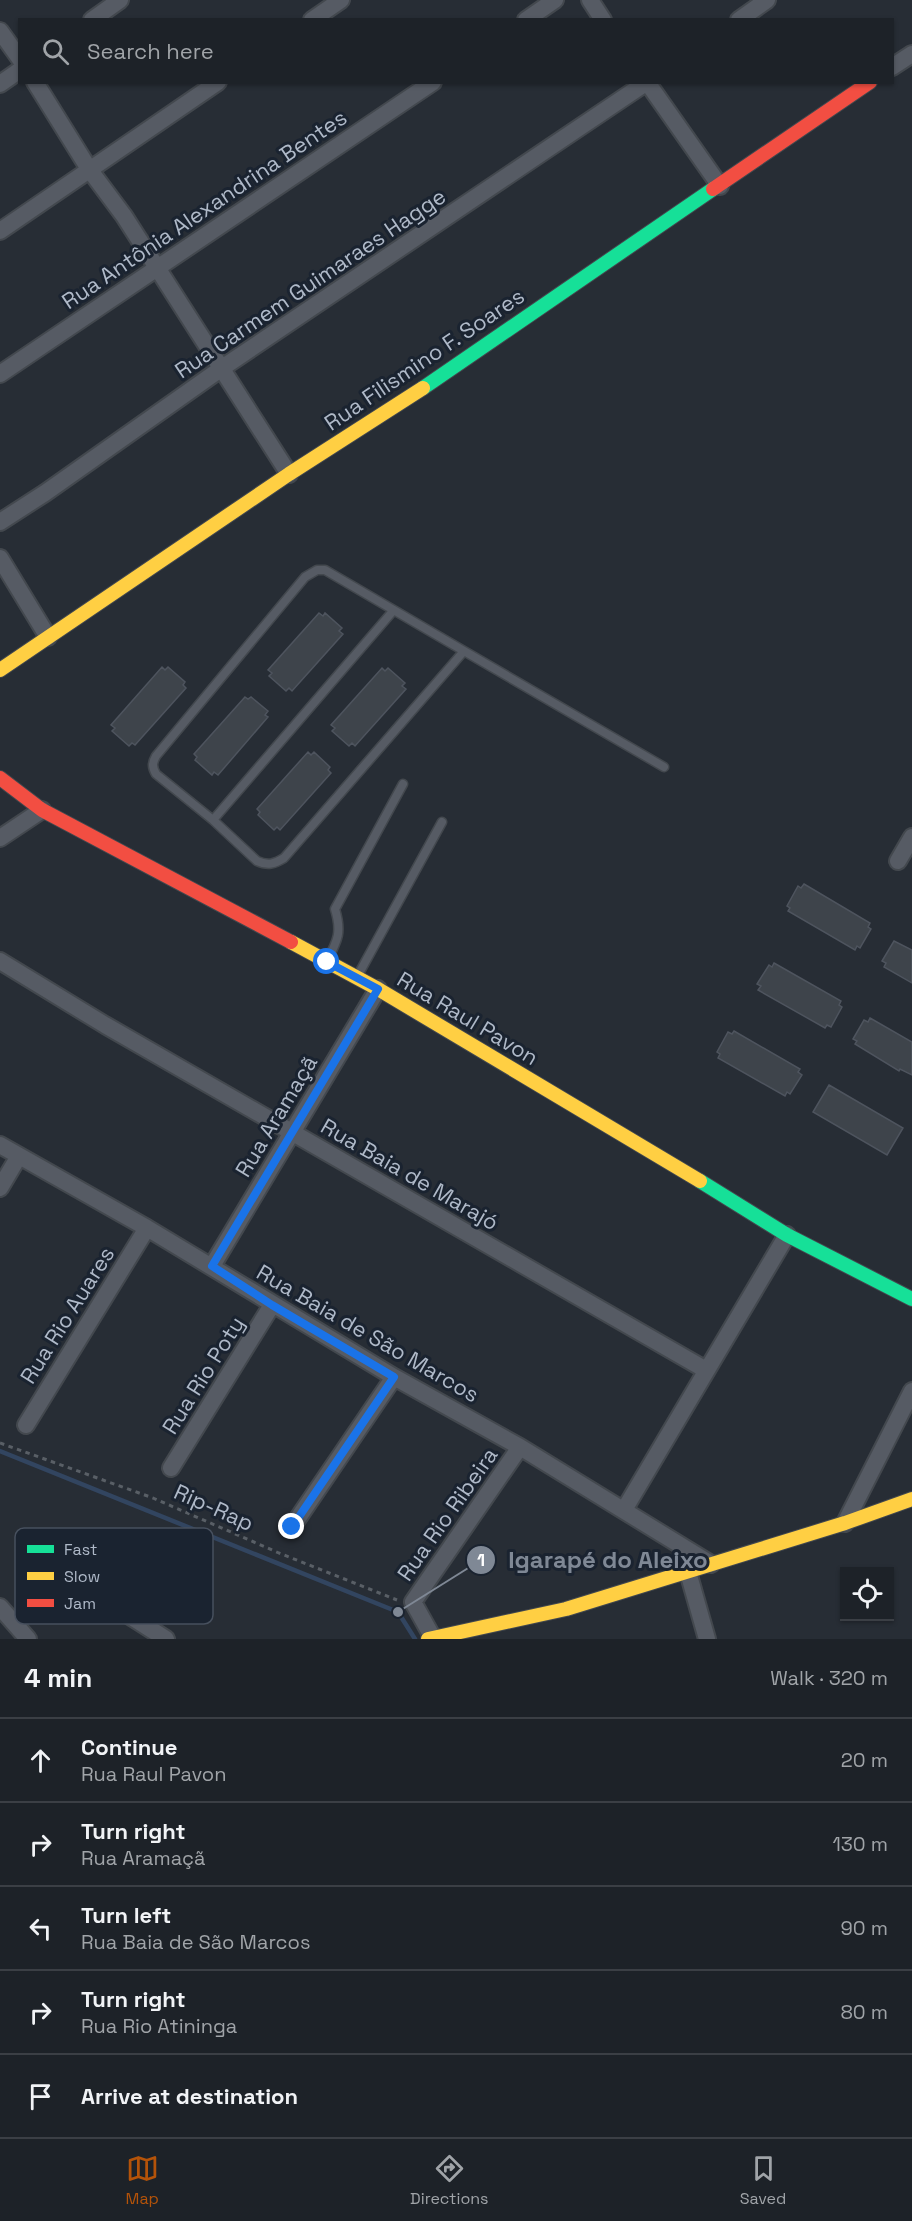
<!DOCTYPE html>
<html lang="en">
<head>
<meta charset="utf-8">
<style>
	body { margin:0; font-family:"Space Grotesk",sans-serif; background:#252a30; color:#f1f3f6 }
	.controls { position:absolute; right:18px; bottom:18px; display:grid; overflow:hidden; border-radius:0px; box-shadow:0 2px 4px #0004 }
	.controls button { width:54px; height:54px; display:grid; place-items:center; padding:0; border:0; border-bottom:2px solid #3b3f45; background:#1d2228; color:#f1f3f6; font:30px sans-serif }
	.stop { position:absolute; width:18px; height:18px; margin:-14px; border:4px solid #1a73e8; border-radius:50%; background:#fff }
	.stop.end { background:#1a73e8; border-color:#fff; box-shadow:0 2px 6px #0008 }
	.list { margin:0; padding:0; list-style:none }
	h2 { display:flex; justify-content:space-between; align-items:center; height:78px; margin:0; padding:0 24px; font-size:26px }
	h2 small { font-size:20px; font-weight:400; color:#a0a4a8 }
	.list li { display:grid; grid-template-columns:39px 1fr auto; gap:18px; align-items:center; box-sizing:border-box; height:84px; padding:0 24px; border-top:2px solid #3b3f45 }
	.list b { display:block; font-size:22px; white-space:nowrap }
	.list p { margin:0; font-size:20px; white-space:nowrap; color:#a0a4a8 }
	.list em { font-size:20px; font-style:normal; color:#a0a4a8 }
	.icon { flex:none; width:33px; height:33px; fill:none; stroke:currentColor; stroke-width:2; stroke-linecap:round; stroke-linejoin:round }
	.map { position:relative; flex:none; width:912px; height:1639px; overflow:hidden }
	.search { position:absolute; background:#1d2228; box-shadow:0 2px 4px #0004; left:18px; right:18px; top:18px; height:66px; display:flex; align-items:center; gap:15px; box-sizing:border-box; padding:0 21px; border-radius:0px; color:#a0a4a8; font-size:22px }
	.sheet { height:498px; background:#1d2228 }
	nav { display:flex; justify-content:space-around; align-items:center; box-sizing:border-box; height:84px; border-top:2px solid #3b3f45; background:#1d2228; font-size:16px; color:#a0a4a8 }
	nav a { display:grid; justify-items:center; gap:3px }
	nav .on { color:#b45309 }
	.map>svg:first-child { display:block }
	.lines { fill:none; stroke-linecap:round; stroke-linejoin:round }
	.stream { stroke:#324560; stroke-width:4.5 }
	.building { fill:#3e444b; stroke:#4e545e; stroke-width:1.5 }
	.lane-casing { stroke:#43484e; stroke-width:11 }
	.street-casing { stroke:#43484e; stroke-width:20 }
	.fast-casing { stroke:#43484e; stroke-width:16 }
	.slow-casing { stroke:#43484e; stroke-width:16 }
	.jam-casing { stroke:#43484e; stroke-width:16 }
	.path { stroke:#595f66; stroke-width:3; stroke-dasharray:4.5 4.5; stroke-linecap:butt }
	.lane { stroke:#565b64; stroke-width:8 }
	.street { stroke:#565b64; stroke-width:16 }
	.fast { stroke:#16e098; stroke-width:14 }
	.slow { stroke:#ffcf43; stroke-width:14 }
	.jam { stroke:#f24e42; stroke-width:14 }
	.route { stroke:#1a73e8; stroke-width:8 }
	.labels { text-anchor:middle; stroke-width:6; stroke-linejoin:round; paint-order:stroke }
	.street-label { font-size:22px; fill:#afb9c8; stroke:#1a2330 }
	.key { fill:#1a2330; stroke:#47505e; stroke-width:1.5 }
	.key-label { font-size:16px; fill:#afb9c8 }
	.leader { fill:none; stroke:#7f8895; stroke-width:2 }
	.callout-dot { fill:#7f8895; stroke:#1a2330; stroke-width:2 }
	.mark-label { font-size:18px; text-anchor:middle; font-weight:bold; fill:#fff }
	.callout-label { font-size:24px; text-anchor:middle; font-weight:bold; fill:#7f8895; stroke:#1a2330; stroke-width:6; stroke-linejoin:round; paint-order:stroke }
</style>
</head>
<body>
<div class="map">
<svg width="912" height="1639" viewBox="0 0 912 1639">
	<rect width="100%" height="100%" fill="#272d35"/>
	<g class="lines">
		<path class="stream" d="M0 1451 398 1612 415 1639"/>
	</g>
	<path class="building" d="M319 613 323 616 325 613 342 628 339 631 343 634 292 691 289 688 286 691 269 676 272 673 268 670Z
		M162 667 165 670 168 667 185 682 183 685 186 688 135 745 132 743 129 746 112 731 115 728 111 725Z
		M382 668 385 671 388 668 405 683 402 686 406 689 355 746 352 743 349 746 332 731 335 728 331 725Z
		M245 697 248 699 251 697 268 711 265 715 268 717 218 775 214 772 212 775 195 760 197 757 194 754Z
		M308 752 311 755 314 752 330 767 328 770 331 773 280 830 277 827 274 830 258 815 260 812 257 809Z
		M804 884 870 923 868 927 871 929 860 948 857 946 855 950 788 911 790 908 787 906 798 886 801 888Z
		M894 941 912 950V983L884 967 886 963 882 961Z
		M774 963 841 1001 839 1005 842 1007 831 1027 827 1025 825 1028 758 990 761 986 757 984 769 965 772 967Z
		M870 1018 912 1042V1075L900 1069 899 1071 855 1044 857 1041 853 1039 864 1020 868 1022Z
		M734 1031 800 1069 798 1072 802 1075 790 1094 787 1092 785 1096 718 1058 720 1054 717 1052 728 1032 732 1034Z
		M829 1085 903 1128 887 1155 813 1112Z"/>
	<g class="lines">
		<defs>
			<path id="lane" d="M464 651 325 570H317L305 577 156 756C152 763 152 767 156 774L213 820 257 861C268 866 274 864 284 858L464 651 664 767
				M213 820 393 611
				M327 961C338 940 342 932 335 909L403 784
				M357 977 442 822"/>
			<path id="street" d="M590 0 603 20
				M92 20 120 0
				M312 20 341 0
				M526 20 555 0
				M739 20 767 0
				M0 31 20 59
				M892 67 912 54
				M35 82 89 169 124 216 289 474
				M0 84 20 70
				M0 231 218 82
				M0 374 433 82
				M0 522 45 493 222 368 647 82 720 186
				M0 558 48 637
				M0 838 42 810
				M898 861 912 837
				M0 961 105 1025 706 1370
				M0 1145 147 1228 394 1377 520 1447 711 1564
				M0 1188 19 1156
				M212 1266 378 989
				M26 1425 147 1228
				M171 1468 272 1305
				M624 1510 787 1235
				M845 1523 912 1391
				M292 1527 394 1377
				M40 1538 119 1609 166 1639
				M688 1572 707 1639
				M0 1607 28 1639
				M433 1638 413 1602 520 1447"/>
			<path id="fast" d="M423 388 713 189
				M700 1181 787 1235 912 1299"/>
			<path id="slow" d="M0 670 289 474 423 388
				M291 942 378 989 700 1181
				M428 1639 566 1609 845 1523 912 1499"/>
			<path id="jam" d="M713 189 870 82
				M0 778 42 810 291 942"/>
		</defs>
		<use href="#lane" class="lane-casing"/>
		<use href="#street" class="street-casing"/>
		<use href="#fast" class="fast-casing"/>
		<use href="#slow" class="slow-casing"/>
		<use href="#jam" class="jam-casing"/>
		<path class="path" d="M0 1443 153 1498 279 1553 397 1600"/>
		<use href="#lane" class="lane"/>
		<use href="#street" class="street"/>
		<use href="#fast" class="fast"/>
		<use href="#slow" class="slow"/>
		<use href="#jam" class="jam"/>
	</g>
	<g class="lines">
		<path class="route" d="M292 1527 394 1377 272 1305 212 1266 378 989 327 962"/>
	</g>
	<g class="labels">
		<g class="street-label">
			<text transform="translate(204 209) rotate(-34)" y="8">Rua Antônia Alexandrina Bentes</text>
			<text transform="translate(310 283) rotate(-34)" y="8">Rua Carmem Guimaraes Hagge</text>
			<text transform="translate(424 359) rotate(-34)" y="8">Rua Filismino F. Soares</text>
			<text transform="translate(468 1018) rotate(31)" y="8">Rua Raul Pavon</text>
			<text transform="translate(276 1116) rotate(-59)" y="8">Rua Aramaçã</text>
			<text transform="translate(410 1174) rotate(30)" y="8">Rua Baia de Marajó</text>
			<text transform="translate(67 1315) rotate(-58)" y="8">Rua Rio Auares</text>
			<text transform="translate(368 1333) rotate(30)" y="8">Rua Baia de São Marcos</text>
			<text transform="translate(203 1375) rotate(-58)" y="8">Rua Rio Poty</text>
			<text transform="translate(214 1507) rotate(24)" y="8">Rip-Rap</text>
			<text transform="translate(447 1514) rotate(-55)" y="8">Rua Rio Ribeira</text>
		</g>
	</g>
	<rect x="15" y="1528" width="198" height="96" rx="9" class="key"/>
	<rect x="27" y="1545" width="27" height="8" fill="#16e098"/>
	<rect x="27" y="1572" width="27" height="8" fill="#ffcf43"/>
	<rect x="27" y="1599" width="27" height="8" fill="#f24e42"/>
	<g class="key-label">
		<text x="64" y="1555">Fast</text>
		<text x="64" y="1582">Slow</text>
		<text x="64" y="1609">Jam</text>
	</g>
	<path class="leader" d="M398 1612L481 1560"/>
	<g class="callout-dot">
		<circle cx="398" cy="1612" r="6"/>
		<circle cx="481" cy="1560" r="15"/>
	</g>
	<g class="mark-label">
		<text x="481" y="1566">1</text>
	</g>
	<g class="callout-label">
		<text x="608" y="1568">Igarapé do Aleixo</text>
	</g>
</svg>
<div class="controls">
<button><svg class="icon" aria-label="locate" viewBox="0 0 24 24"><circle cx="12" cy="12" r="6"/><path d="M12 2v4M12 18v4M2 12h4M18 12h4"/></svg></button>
</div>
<div class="stop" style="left:327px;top:962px"></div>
<div class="stop end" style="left:292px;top:1527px"></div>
<div class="search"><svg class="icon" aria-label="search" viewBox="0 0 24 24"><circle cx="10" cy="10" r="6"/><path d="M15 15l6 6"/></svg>Search here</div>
</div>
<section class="sheet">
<h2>4 min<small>Walk · 320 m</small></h2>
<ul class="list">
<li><svg class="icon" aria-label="ahead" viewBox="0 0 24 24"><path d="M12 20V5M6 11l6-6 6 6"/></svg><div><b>Continue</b><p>Rua Raul Pavon</p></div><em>20 m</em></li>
<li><svg class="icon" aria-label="right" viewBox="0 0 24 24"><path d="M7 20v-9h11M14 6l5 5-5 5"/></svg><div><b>Turn right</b><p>Rua Aramaçã</p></div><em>130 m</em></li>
<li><svg class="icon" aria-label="left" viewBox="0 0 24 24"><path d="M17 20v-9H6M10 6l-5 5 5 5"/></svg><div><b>Turn left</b><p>Rua Baia de São Marcos</p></div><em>90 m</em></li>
<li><svg class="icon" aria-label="right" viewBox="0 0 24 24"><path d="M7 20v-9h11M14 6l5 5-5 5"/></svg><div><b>Turn right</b><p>Rua Rio Atininga</p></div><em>80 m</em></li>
<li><svg class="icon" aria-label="arrive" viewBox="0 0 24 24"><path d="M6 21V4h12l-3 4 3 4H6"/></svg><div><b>Arrive at destination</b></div></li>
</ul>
</section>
<nav>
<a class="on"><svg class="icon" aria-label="map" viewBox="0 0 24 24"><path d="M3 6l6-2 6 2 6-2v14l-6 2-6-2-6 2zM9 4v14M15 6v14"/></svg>Map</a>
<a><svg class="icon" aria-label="directions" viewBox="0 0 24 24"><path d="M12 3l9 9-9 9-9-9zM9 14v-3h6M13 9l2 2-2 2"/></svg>Directions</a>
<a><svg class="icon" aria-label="saved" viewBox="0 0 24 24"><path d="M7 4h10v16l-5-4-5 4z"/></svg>Saved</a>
</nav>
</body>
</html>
